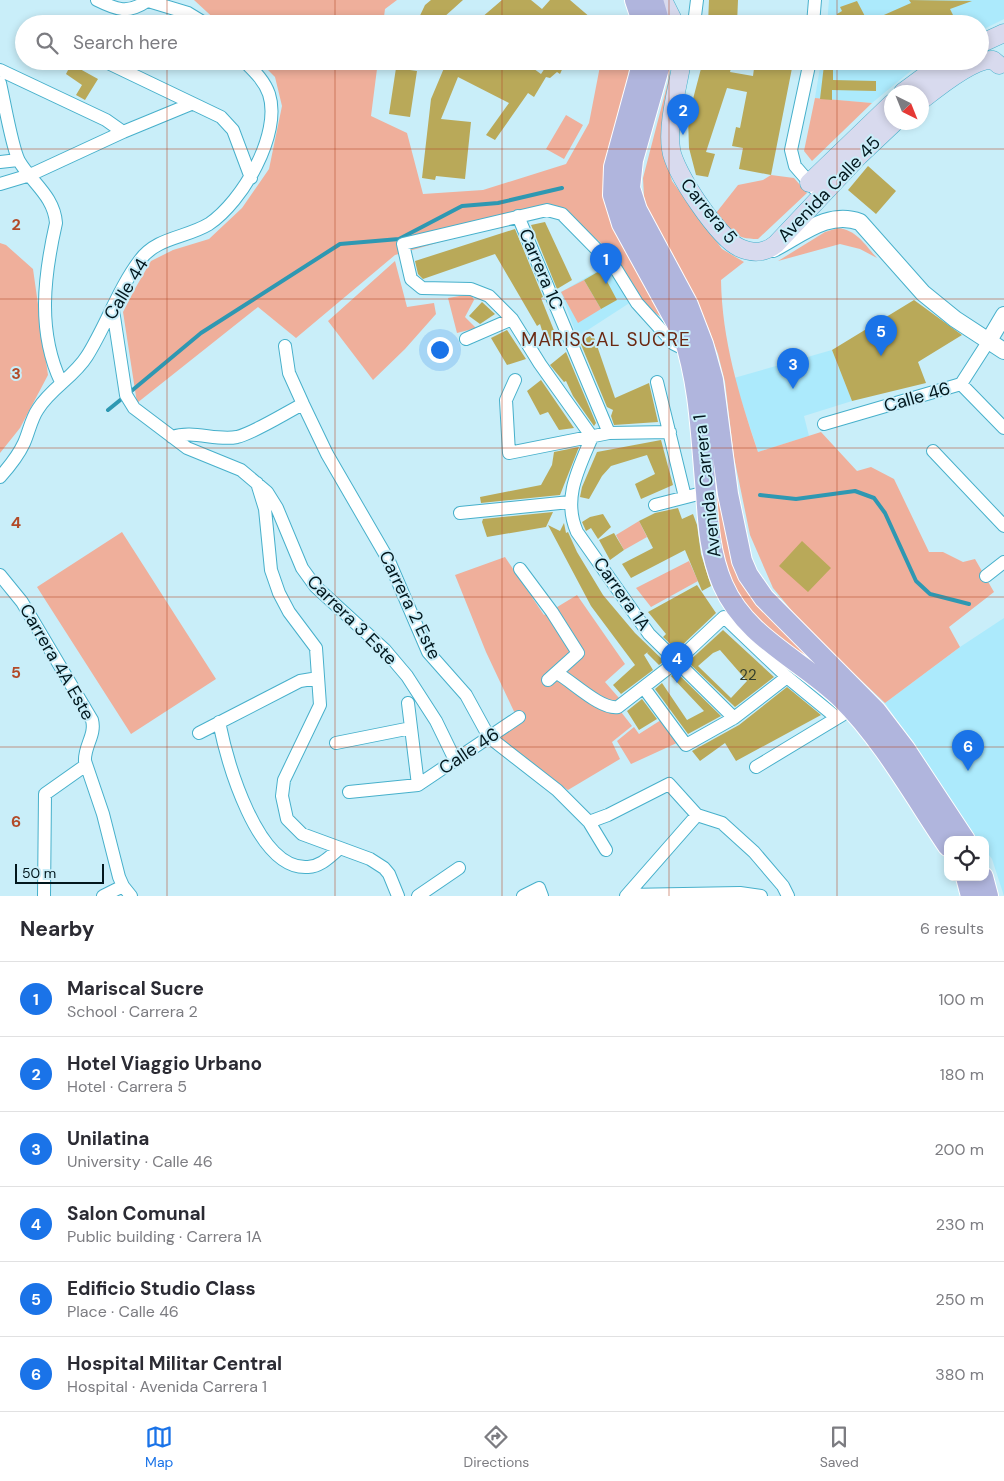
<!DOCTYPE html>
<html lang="en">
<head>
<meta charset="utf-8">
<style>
	body { margin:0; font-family:"DM Sans",sans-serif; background:#f2f2f3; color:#2b2b33 }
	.controls { position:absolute; right:15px; bottom:15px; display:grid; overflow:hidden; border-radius:10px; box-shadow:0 2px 8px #0003 }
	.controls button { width:45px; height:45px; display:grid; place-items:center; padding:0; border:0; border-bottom:1px solid #e1e1e2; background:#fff; color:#2b2b33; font:25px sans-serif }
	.compass { position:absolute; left:884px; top:85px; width:45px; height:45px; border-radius:50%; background:#fff; box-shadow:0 2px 8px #0003; rotate:137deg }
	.scale { position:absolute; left:15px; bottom:12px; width:89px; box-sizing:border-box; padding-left:5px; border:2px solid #02171d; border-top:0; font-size:14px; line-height:18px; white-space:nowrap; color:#02171d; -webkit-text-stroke:4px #c9eef9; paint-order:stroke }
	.you { position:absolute; left:439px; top:349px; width:18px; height:18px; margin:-12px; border:4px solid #fff; border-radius:50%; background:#1a73e8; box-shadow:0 0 0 8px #1a73e833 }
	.badge { display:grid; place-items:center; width:32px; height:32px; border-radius:50%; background:#1a73e8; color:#fff; font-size:16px; font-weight:700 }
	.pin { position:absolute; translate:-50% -41px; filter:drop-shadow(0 1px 2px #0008) }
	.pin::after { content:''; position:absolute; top:26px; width:18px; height:15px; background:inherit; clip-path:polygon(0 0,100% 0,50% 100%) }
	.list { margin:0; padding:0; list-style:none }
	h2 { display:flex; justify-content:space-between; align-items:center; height:65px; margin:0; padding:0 20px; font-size:21px }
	h2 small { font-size:16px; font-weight:400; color:#7c7c81 }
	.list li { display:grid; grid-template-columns:32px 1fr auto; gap:15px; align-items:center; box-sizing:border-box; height:75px; padding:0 20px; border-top:1px solid #e1e1e2 }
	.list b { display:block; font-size:19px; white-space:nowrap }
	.list p { margin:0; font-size:16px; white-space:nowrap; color:#7c7c81 }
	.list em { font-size:16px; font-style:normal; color:#7c7c81 }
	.icon { flex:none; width:28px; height:28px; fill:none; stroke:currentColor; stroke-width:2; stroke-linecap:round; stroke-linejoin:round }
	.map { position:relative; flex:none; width:1004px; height:896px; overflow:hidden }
	.search { position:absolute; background:#fff; box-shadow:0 2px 8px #0003; left:15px; right:15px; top:15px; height:55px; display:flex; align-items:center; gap:12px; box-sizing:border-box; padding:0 18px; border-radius:28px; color:#7c7c81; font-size:19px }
	.sheet { height:515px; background:#fff }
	nav { display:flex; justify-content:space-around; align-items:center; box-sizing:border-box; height:70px; border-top:1px solid #e1e1e2; background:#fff; font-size:14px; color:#7c7c81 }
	nav a { display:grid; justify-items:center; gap:2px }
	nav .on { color:#1a73e8 }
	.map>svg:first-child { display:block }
	.built { fill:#aceafc }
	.green { fill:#efaf9b }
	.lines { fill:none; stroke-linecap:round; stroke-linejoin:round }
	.stream { stroke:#2e98b2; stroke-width:4 }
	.building { fill:#b9a959; fill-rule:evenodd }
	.minor-casing { stroke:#47b0cb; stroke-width:14 }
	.tertiary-casing { stroke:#47b0cb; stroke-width:18 }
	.secondary-casing { stroke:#47b0cb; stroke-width:19 }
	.primary-casing { stroke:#fff; stroke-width:22 }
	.minor { stroke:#fff; stroke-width:12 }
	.tertiary { stroke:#fff; stroke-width:16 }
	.secondary { stroke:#d8daee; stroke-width:18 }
	.primary { stroke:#b0b5dd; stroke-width:20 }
	.grid { fill:none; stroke:#b24a28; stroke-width:1; stroke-opacity:0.55 }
	.labels { text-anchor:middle; stroke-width:4; stroke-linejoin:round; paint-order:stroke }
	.number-label { font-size:15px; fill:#303c2c }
	.street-label { font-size:18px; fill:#02171d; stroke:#c9eef9 }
	.neighbourhood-label { font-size:19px; letter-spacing:1px; fill:#6a2812; stroke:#c9eef9 }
	.grid-label { font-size:16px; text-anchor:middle; font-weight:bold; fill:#b24a28; stroke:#c9eef9; stroke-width:4; stroke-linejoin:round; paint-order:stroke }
</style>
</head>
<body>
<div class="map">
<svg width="1004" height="896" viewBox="0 0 1004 896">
	<rect width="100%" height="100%" fill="#c9eef9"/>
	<path class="built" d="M829 0H1004V19L980 31V24H827Z
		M821 61H923L872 103 815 98Z
		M606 266 631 302 577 337 561 292Z
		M832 350 852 401 804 416 809 436 758 452 734 378Z
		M1004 618V896L992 859 985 850V840H978L885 703 960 647Z"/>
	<path class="green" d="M194 0H397L385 9 383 24H220Z
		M259 61H378L371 116 407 133 423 194 483 190 566 164 589 123 601 61H630L627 86 605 161 604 192 664 319 648 308 601 243 559 208 395 255 296 338 258 307 137 403 123 312 136 287 151 261 173 250 209 239 242 208 269 169 282 106 275 77Z
		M669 78 666 109 667 162 672 181 722 249 744 262 721 280C722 340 739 395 758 452L821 432 857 471 871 467 894 479 929 552H943L963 562 975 559 994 592 949 627 960 647 885 703 807 629 773 588 750 535 734 457 725 382 718 354 708 327 650 218 644 197 643 178Z
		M815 98 872 103 812 161 804 151Z
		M566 115 583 125 564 159 546 149Z
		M771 175 794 178 807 193 758 239C734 239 730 231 716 213L738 185 763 180Z
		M838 228C857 230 865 245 877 258L860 249 840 244 778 261 825 232Z
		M0 243 6 245 33 269 48 375 20 428 0 453Z
		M395 261 407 307 434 303 436 314 405 349 373 380 328 321Z
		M584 280 601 309 578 323 561 292Z
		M471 294 474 300 465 317 476 328 457 333 448 298Z
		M705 395 736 555 892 751 738 603 715 536Z
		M639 521 647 537 624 550 616 535Z
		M122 532 216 679 131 734 37 587Z
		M505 557 544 615 577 595 625 664 605 682 619 698 614 703 632 726 612 742 620 759 568 790 491 740 519 722 486 652 455 575Z
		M689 561 698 581 651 607 636 588Z
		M661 720 679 742 631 764 617 741 634 727 639 734Z"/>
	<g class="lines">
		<path class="stream" d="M129 393 201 333 340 244 399 239 462 206 498 203 562 188
			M108 410 124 397
			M760 495 796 499 855 491 874 498 885 513 916 581 930 594 969 604"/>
	</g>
	<path class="building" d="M431 0H463L443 18 440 24H416L425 5Z
		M502 0H531L542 9 550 0H570L598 24H486L481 18Z
		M709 0H738L737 24H708Z
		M909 0 972 1 950 9 954 17 939 24H841L837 14 842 11 840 7 857 1 868 22 911 3Z
		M447 61H523L541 74 547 65 551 67 555 61H566L560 74 557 72 550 78 546 77 534 97 528 93 495 140 486 135 509 103 458 77 441 119 471 122 465 179 436 176 435 180 422 178 431 99Z
		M703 61H733L730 72 753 76 755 61 793 63 771 175 739 169 743 148 732 146 736 127 740 128 747 92 727 88 706 152 715 154 708 177 696 175 689 148 688 118Z
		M71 64 98 79 85 100 76 95 82 85 66 74Z
		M824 65 833 66V80L876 81V91L832 90V100L820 99Z
		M396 68 417 71 410 117 389 114Z
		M868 166 896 191 876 214 848 190Z
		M545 222 572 280 557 289 531 225Z
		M515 229 543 297 541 298 557 338 546 343 540 324 537 326 495 254 423 279 418 274 415 261Z
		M601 270 617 300 601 309 584 280Z
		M914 300 962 335 918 362 926 383 852 401 832 350Z
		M482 302 495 314 480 324 469 316Z
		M507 330 526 359 507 365 491 338Z
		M593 334 615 398 649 383 658 422 614 425 611 416 613 410 607 407 580 342Z
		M566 352 596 423 594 426 573 396 566 381 564 382 550 365Z
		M541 380 574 428 559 430 548 412 540 415 527 391Z
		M661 440 673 485 641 499 635 484 655 474 647 455 611 466 602 476 589 499 580 497 582 487 597 452Z
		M579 447 560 495 481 503 480 497 541 485 552 465 554 452Z
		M678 508 682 519 693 514 697 525 701 554 711 586 702 591 685 550 631 578 622 564 653 548 639 521 655 513Z
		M553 512 546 527 487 537 482 522 483 519Z
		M603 514 611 527 598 539 591 528 586 531 582 522 590 517Z
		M564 523 566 533 568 532 577 552 603 595 635 633 664 661 659 665 647 653 649 651 644 655 653 670 621 694 613 685 635 665 591 606 548 525 560 531Z
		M614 533 624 550 610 560 599 540Z
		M802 541 831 568 808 592 779 566Z
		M697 585 716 613 677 650 663 637 666 634 648 612Z
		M723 630 774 677 735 707 688 662ZM720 650 747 681 731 698 698 666 713 653Z
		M676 672 721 716 688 734 655 689 662 683 687 720 704 711 671 676Z
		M787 687 821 715 736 761 725 743 700 761 692 751 739 725Z
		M642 699 657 719 639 730 627 711Z"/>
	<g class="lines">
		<defs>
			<path id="minor" d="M97 0C117 10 128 14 147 1
				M145 0 188 13 206 24
				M694 24 697 0
				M813 24 815 0
				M104 61 221 117 233 130 251 178
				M810 61 791 150 795 166 815 189
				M0 70 106 120 123 132
				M0 83C4 100 12 148 19 161 32 183 54 196 56 223 44 276 37 331 61 382
				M0 162 18 160
				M0 184 30 175 123 132 191 104
				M518 216 609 433
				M113 310 126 395 134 408 187 448 241 470 267 492 277 508 302 568 315 586 385 650 407 676 436 721 455 760
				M466 339 512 319
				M285 346 289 373 303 404 327 454 389 561 428 652 466 695 489 737 557 790 589 822 606 850
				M688 351 674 344 637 303 616 269 562 214 547 210 403 244 411 279 422 288 471 289 489 296 512 319 540 364 592 437C579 468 562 498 577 532L649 634 734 718
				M515 380 506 400 509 453 609 433 670 432
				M657 382 685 497
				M961 384 1004 428
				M824 424 961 384 988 342
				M172 437C193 430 216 441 237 437 254 433 287 412 303 404
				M933 451 1004 526
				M0 477C9 467 18 456 24 443 29 432 31 419 38 409 51 388 74 377 87 356 106 326 118 289 140 260 157 237 186 238 209 224 242 202 282 134 269 94 264 80 254 71 244 61
				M257 483 265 509 271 570 279 593 289 612 316 648 320 705 284 780 282 796 287 819 302 834 370 859 384 868 389 874 398 896
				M655 505 706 492
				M460 513 570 502
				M520 569 552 612 578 653 548 680
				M0 575 22 602 92 720C96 735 84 746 85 761L103 814 119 877 123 886 131 896
				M986 576 1004 562
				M557 673C573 682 601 710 618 707L676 662 724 617 787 677 837 718
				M644 688 686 745 734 718 787 677
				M408 703 418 785
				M219 722C227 761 257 871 308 867 322 866 330 856 340 848
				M199 733 300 681 318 678
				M336 743 411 728
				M756 767 842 715
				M349 792 418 785 519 717
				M589 822 608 815 669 784 697 815 722 823 754 852 783 886 788 896
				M627 895 740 893 761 896
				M44 896 45 794 86 765
				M103 896 123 886
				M418 896 459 868
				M523 896 539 888 542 896
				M626 896 697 815"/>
			<path id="tertiary" d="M773 249C801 235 828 210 860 222L923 293 955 319 1004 351
				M988 342 1004 315"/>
			<path id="secondary" d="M663 0 675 24
				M980 44 1004 33
				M682 61C678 87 667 123 671 149 674 172 719 239 740 248 754 254 765 253 776 244L859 156 895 122
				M903 92 945 61
				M922 100C937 88 974 58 993 60L999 65
				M809 183 892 103"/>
			<path id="primary" d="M635 0 643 24
				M653 0 660 24
				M643 61 614 167 613 195 622 224 683 335C700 385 701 439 706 492 708 524 710 555 723 585 746 638 802 660 842 699 882 738 916 799 948 846
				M661 61 633 160 630 188 637 210 688 305 703 344 713 380 728 494 742 561 748 575 764 598 876 711 905 749 965 840
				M966 877 971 896
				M983 877 988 896"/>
		</defs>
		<use href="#minor" class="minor-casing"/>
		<use href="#tertiary" class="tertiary-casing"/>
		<use href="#secondary" class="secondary-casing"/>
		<use href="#primary" class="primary-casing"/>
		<use href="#minor" class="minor"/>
		<use href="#tertiary" class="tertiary"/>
		<use href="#secondary" class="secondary"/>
		<use href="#primary" class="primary"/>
	</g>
	<path class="grid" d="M167 0V24M335 0V24M502 0V24M669 0V24M837 0V24M167 61V896M335 61V896M502 61V896M669 61V896M837 61V896M0 149H1004M0 299H1004M0 448H1004M0 597H1004M0 747H1004"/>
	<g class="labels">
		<g class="number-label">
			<text x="748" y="680">22</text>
		</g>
		<g class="street-label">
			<text transform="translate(829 189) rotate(-46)" y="6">Avenida Calle 45</text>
			<text transform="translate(709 211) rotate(51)" y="6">Carrera 5</text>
			<text transform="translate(541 269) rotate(67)" y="6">Carrera 1C</text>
			<text transform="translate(126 289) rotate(-59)" y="6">Calle 44</text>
			<text transform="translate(917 397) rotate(-16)" y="6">Calle 46</text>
			<text transform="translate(707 486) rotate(-96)" y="6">Avenida Carrera 1</text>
			<text transform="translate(622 594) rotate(55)" y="6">Carrera 1A</text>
			<text transform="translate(410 605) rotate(64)" y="6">Carrera 2 Este</text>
			<text transform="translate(352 620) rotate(45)" y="6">Carrera 3 Este</text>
			<text transform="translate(57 662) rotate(60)" y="6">Carrera 4A Este</text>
			<text transform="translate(469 751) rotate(-34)" y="6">Calle 46</text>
		</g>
		<g class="neighbourhood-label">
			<text x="606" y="346">MARISCAL SUCRE</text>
		</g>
	</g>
	<g class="grid-label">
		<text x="16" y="230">2</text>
		<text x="16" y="379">3</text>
		<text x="16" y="528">4</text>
		<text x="16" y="678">5</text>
		<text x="16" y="827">6</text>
	</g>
</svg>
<div class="controls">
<button><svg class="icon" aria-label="locate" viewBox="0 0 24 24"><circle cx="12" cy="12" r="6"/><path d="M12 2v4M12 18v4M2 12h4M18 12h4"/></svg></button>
</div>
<svg class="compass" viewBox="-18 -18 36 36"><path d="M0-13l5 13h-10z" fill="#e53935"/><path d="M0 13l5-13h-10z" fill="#7c7c81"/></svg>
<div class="scale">50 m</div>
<div class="you"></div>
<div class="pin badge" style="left:606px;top:284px">1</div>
<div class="pin badge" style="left:683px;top:135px">2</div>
<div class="pin badge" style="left:793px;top:389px">3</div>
<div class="pin badge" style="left:677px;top:683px">4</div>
<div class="pin badge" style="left:881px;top:356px">5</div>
<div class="pin badge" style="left:968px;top:771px">6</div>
<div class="search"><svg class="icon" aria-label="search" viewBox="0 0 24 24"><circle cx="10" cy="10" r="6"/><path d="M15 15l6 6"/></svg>Search here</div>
</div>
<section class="sheet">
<h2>Nearby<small>6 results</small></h2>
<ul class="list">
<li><span class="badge">1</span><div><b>Mariscal Sucre</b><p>School · Carrera 2</p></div><em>100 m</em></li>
<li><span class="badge">2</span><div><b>Hotel Viaggio Urbano</b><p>Hotel · Carrera 5</p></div><em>180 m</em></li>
<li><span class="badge">3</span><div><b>Unilatina</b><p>University · Calle 46</p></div><em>200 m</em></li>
<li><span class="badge">4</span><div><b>Salon Comunal</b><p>Public building · Carrera 1A</p></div><em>230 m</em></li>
<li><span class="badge">5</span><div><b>Edificio Studio Class</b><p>Place · Calle 46</p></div><em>250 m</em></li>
<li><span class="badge">6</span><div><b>Hospital Militar Central</b><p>Hospital · Avenida Carrera 1</p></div><em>380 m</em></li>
</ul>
</section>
<nav>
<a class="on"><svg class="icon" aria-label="map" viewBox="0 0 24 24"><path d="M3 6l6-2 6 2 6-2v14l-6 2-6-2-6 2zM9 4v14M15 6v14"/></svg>Map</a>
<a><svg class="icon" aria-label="directions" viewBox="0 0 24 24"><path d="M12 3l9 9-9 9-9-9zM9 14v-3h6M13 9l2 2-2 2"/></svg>Directions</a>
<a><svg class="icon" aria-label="saved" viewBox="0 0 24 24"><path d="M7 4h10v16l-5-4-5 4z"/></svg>Saved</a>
</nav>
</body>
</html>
